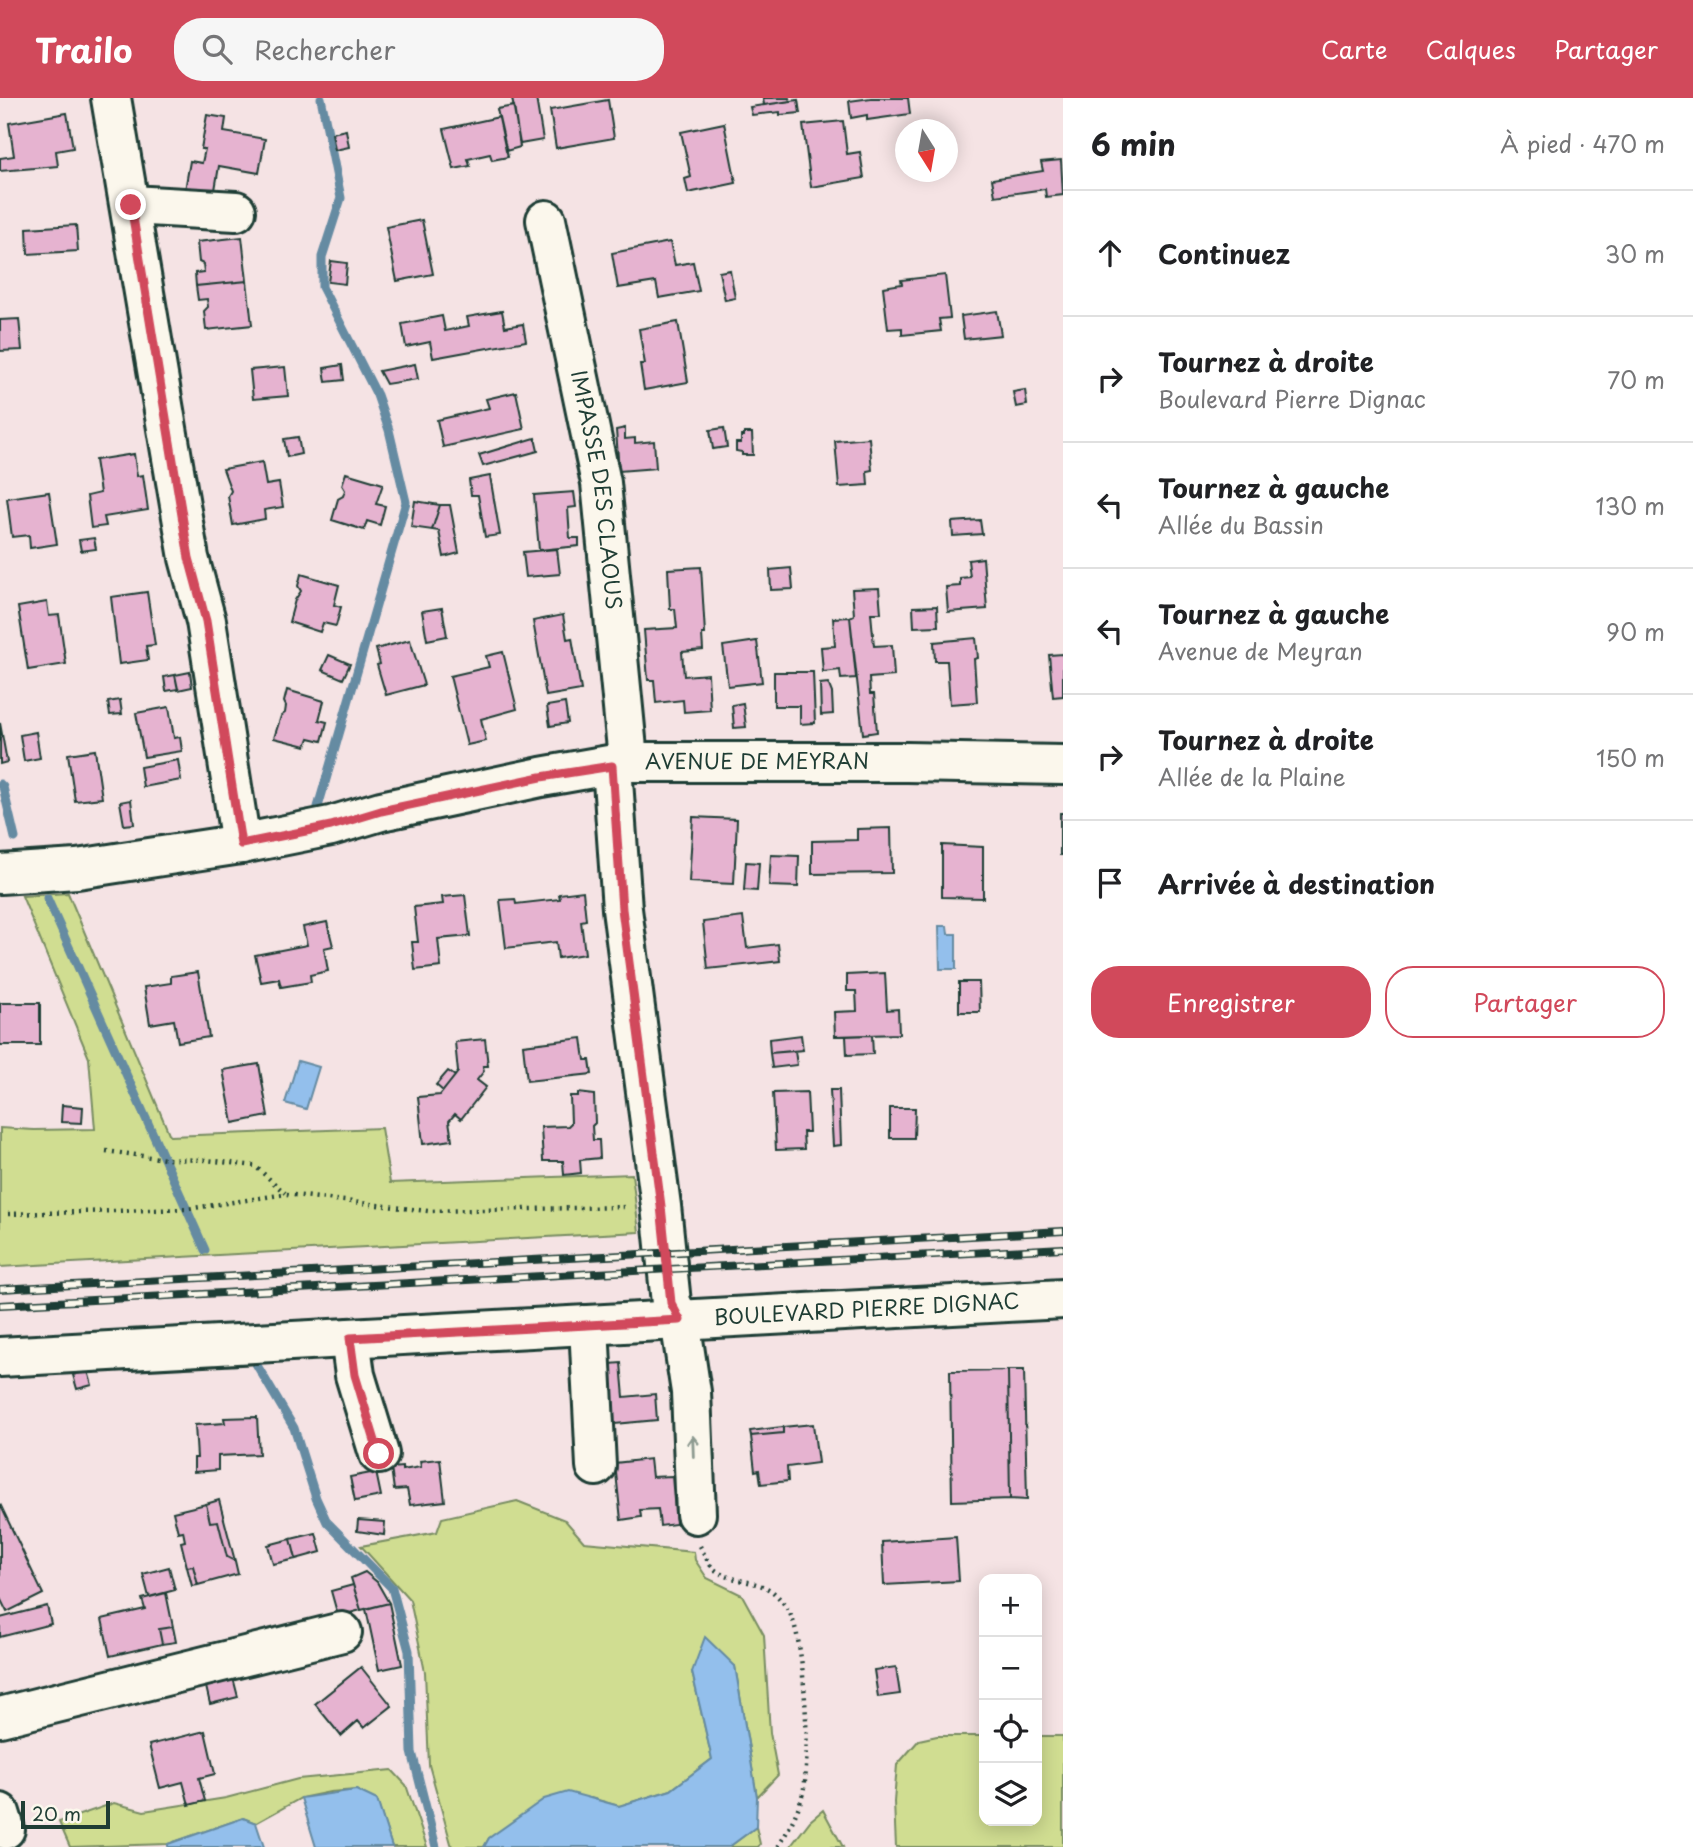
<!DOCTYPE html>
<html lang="fr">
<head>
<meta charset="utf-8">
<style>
	body { margin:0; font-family:"Playpen Sans",sans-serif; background:#f6f6f6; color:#202124 }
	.controls { position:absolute; right:21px; bottom:21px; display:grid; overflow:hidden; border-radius:14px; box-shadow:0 4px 18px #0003 }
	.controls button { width:63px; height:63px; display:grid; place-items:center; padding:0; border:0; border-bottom:2px solid #e0e0e0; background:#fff; color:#202124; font:35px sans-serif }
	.compass { position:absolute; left:895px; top:21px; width:63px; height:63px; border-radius:50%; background:#fff; box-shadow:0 4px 18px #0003; rotate:169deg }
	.scale { position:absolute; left:21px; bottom:18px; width:89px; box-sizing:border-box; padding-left:7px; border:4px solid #1f3d34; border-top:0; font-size:19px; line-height:24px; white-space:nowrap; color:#1f3d34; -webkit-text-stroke:5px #fbf7ec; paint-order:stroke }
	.stop { position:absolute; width:21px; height:21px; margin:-16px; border:5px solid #d1495b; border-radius:50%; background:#fff }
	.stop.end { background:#d1495b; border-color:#fff; box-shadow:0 2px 7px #0008 }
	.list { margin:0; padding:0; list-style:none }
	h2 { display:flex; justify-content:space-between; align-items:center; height:91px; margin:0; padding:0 28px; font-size:30px }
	h2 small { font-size:23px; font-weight:400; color:#757577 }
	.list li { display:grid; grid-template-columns:46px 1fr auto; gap:21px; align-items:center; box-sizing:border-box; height:126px; padding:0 28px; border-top:2px solid #e0e0e0 }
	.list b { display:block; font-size:26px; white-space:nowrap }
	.list p { margin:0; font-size:23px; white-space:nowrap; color:#757577 }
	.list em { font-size:23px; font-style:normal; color:#757577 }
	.actions { display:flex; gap:14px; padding:21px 28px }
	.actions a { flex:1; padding:16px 0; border:2px solid #d1495b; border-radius:28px; text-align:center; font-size:24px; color:#d1495b }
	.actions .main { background:#d1495b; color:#fff }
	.icon { flex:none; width:38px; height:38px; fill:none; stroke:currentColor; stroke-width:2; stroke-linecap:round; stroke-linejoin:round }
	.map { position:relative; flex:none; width:1063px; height:1749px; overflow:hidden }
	header { display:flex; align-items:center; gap:42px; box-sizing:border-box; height:98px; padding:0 35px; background:#d1495b; color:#fff }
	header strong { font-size:33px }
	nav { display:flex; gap:38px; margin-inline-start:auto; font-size:24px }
	.search { width:490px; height:63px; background:#f6f6f6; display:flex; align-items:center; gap:18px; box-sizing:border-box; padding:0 24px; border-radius:28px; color:#757577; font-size:26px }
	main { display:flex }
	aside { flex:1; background:#fff }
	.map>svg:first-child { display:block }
	.green { fill:#d0dd91; stroke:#788d62; stroke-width:2 }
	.water { fill:#93bfec; stroke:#658ba2; stroke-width:2 }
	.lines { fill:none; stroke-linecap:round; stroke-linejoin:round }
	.stream { stroke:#658ba2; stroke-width:9 }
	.building { fill:#e6b3d0; stroke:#1f3d34; stroke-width:2 }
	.minor-casing { stroke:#1f3d34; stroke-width:44 }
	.path { stroke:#1f3d34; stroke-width:4.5; stroke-dasharray:2 5; stroke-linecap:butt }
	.minor { stroke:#fbf7ec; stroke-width:38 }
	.rail-casing { stroke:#1f3d34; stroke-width:8 }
	.rail { stroke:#fbf7ec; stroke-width:5; stroke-dasharray:16; stroke-linecap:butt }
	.oneway { stroke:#8d9a90 }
	.route { stroke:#d1495b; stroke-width:9 }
	.labels { text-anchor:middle; stroke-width:7; stroke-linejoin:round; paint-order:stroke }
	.street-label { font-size:21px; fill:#1f3d34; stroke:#fbf7ec }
</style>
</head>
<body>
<header>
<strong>Trailo</strong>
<div class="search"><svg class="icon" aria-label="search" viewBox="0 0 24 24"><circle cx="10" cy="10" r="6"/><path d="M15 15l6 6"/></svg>Rechercher</div>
<nav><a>Carte</a><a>Calques</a><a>Partager</a></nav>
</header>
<main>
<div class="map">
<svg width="1063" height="1749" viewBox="0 0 1063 1749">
	<rect width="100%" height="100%" fill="#f5e3e4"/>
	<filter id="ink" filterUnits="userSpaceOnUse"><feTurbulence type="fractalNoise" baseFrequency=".0143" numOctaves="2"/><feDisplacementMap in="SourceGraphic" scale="14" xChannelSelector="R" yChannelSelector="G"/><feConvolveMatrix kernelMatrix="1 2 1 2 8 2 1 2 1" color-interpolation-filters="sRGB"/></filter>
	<g filter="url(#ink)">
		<path class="green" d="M68 795 170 1038 381 1030 390 1085 632 1076 639 1134 0 1169V1030L34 1032 95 1031 89 960 22 798Z
			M517 1403 565 1422 584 1444 694 1454 695 1462 707 1480 742 1497 764 1537 770 1635 778 1677 757 1699 735 1568 692 1574 712 1661 671 1692 619 1708 591 1700 489 1740 484 1749H452L429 1667 425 1574 410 1502 361 1448 437 1434 442 1420Z
			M937 1638H984V1723H1037V1638H1063V1749H896L894 1704 897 1667 919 1642Z
			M392 1672 406 1687 427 1749H392L377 1703 356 1692 330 1694 301 1700 256 1725 243 1720 168 1746 70 1749 59 1724 114 1705 144 1713 226 1700 298 1681Z
			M823 1712 843 1749H790L810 1723Z
			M756 1729 760 1746 758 1749H729Z"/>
		<path class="water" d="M939 828H947L948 836H956V871H940Z
			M298 963 319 969 306 1011 285 1005Z
			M705 1539 735 1568 757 1699 756 1729 729 1749H484L489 1740 544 1701 568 1694 619 1708 671 1692 712 1661 692 1574Z
			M356 1692 377 1702 392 1749H316L301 1700Z
			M243 1720 256 1725 264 1749H168V1746Z"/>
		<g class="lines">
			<path class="stream" d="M0 686 3 689 15 740
				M318 709 406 404 389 332 377 297 322 189V159L341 100 321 0
				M47 800 205 1152
				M255 1264 294 1330 316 1400 327 1424 392 1490 409 1553 412 1654 436 1749"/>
		</g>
		<path class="building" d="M512 0H536L543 42 520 46Z
			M763 0H789L790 3 764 7Z
			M871 0H908L910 16 867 22V17L851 20 849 3Z
			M608 2 614 40 556 50 550 12Z
			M798 2 800 15 780 17V14L752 17 750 9Z
			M514 8 520 49 506 53 497 11Z
			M67 15 73 50 56 53 58 68 0 73V60L14 58 9 25Z
			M207 17 226 20 224 34 265 41 259 75 219 68 213 104 184 98 190 63 202 65 205 51H201Z
			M499 19 508 59 492 62 490 56 468 61 470 68 454 71 444 31Z
			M843 23 847 56 860 54 864 80 811 89 803 27Z
			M724 25 736 85 688 95 685 81 691 79 681 34Z
			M346 32 349 49 335 52 332 35Z
			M1061 62 1063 97 1046 99 1045 91 995 98 992 81 1043 73 1041 64Z
			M422 122 433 176 397 183 386 129Z
			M76 127 78 153 28 156 27 130Z
			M242 139 247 183 196 188 195 175 204 174 203 166 199 164 197 144Z
			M670 144 675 167 693 164 699 193 659 200 656 184 618 190 612 155Z
			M331 163 347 165 345 186 328 184Z
			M730 172 735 200 725 202 719 174Z
			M945 177 950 220 939 221 941 233 902 237V230L888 231 883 189 902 186 901 182Z
			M247 183 252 227 206 232 204 213 208 209 207 201 198 202 196 188Z
			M502 213 505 229 523 226 526 243 433 260 430 244 406 249 402 226 442 218 445 233 469 228 467 219Z
			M997 213 1001 237 964 241 961 218Z
			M19 221 22 252 0 253V222Z
			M678 224 688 284 644 292 640 266H645L639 231Z
			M415 266 418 281 386 286 379 273Z
			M342 267 344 282 326 284 324 270Z
			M285 269 288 298 253 301 250 272Z
			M1025 292 1027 307 1016 309 1013 294Z
			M516 294 524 331 443 349 437 322 489 310 486 301Z
			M625 330V341L635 340V345L654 343 656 370 619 373 616 332Z
			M724 330 727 349 713 351 710 332Z
			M744 335H752L753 357H742V354L736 353V345H741V338H744Z
			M298 339 301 356 287 359 284 341Z
			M535 340 538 353 483 368 479 357Z
			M869 340 872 372 867 373 868 387 839 389 835 343Z
			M134 356 137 378 143 377 148 412 104 419 106 428 91 430 87 398 100 395 95 362Z
			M262 364 266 387 279 385 283 409 264 412 265 421 233 427 228 398 231 393 223 371Z
			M346 375 383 386 376 406 385 408 380 427 367 423 364 432 332 422 338 401 343 398 345 392 342 387Z
			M490 378 500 437 485 439 478 397H471L469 382Z
			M49 394 57 446 30 450 29 437 12 439 7 400Z
			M574 394 576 409 568 410 570 440H579V448L539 452 534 397Z
			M415 403 440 407 432 432 411 429Z
			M440 407H450L459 455 444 459 439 433 432 432Z
			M980 422 982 436 953 438 952 424Z
			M94 440 96 451 81 453 79 442Z
			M557 451 560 476 526 479 523 454Z
			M983 460 987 511 948 514 946 489 960 488V480L970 479 968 462Z
			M701 469 705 536H702L703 552 682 554 684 578 708 576 710 612 684 614 683 602 656 605 654 582H648L644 532 677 530 675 511H670L668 471Z
			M791 470 793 491 771 492 770 472Z
			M301 476 339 487 334 507 341 509 336 528 323 525 320 534 289 524 295 502 301 493 298 488Z
			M879 490 881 515H871L874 548 892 547 894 578 869 580 870 596H874L877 634 863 636 850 519 854 517 852 491Z
			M147 494 155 547 146 548 148 562 119 566 111 499Z
			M47 504 49 518 59 517 66 566 28 572 18 509Z
			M937 508 938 528 914 529 913 509Z
			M442 510 447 538 427 542 422 513Z
			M563 517 567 541 572 540 581 592 546 598 533 523Z
			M850 519 856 580 841 581 840 572 823 574 821 549 835 548 833 520Z
			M976 540 978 560 974 561 977 604 950 606 947 563H935L934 544Z
			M410 542 424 587 386 597 377 567 380 566 376 551Z
			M757 543 762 584 728 588 723 548Z
			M503 554 517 611 481 621 486 643 467 647 450 578 489 569 486 558Z
			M1063 556V598L1053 599 1049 557Z
			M329 557 350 566 343 581 322 572Z
			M190 574 192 589 178 592 175 577Z
			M774 574H813L815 625 800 626V608H774Z
			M175 577 178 591 166 593 164 579Z
			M828 585 832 595 833 616 821 617 820 586Z
			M287 592 324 603 319 622 327 624 322 643 309 640 306 648 274 640 281 618 285 615 286 608 284 604Z
			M120 602 122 616 110 617 108 604Z
			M565 605 568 625 550 628 547 608Z
			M743 605 746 629 734 630 732 607Z
			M169 609 174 640 180 639 182 653 144 659 136 615Z
			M0 625 7 664 0 666Z
			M36 634 40 660 24 663 20 637Z
			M95 652 102 700 75 703 68 656Z
			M178 662 181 682 143 689 140 669Z
			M131 702 134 726 124 727 120 704Z
			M1060 715H1063V757H1060Z
			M693 719 737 721 734 786 689 784Z
			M891 730 892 775 812 776V743L857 742V731Z
			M942 747 983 749V800L942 799Z
			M771 757 799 758 798 789 769 788Z
			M746 764 759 765 757 793 744 792Z
			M583 793 586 822 581 823 585 856 558 860 556 844 506 850 500 802 515 801 516 806 560 801 559 796Z
			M465 797 470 838 438 841 441 869 415 872 412 844H418L414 809 443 806 442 799Z
			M743 819 747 850 778 846 780 863 708 871 703 824Z
			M327 824 333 848 324 850 328 873 310 877 311 884 281 889 279 881 261 884 255 857 307 847 303 829Z
			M198 874 209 939 178 944 174 922 150 926 144 889 171 885V878Z
			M885 875 887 912 898 911 899 936 835 938 834 914 857 913 856 893H847V877Z
			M959 884H979L980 914H959Z
			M0 905H40V947H0Z
			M801 937 803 952 770 955 769 941Z
			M872 937 873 956 847 957 846 938Z
			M582 940 585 962H590L592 976 527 983 523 947Z
			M485 941 488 968H483L484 973 477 982 486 989 461 1021 455 1016 449 1023 452 1042 423 1046 418 999 440 997 458 974 455 944Z
			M795 953 797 967 772 970 770 955Z
			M259 966 268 1018 233 1025 223 972Z
			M448 973 455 978 443 993 436 987Z
			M830 992H839L841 1047 833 1048Z
			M807 994 809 1034H803L804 1051 776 1052 773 995Z
			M578 995 594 997 595 1025 592 1028 593 1042H599L600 1060 580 1062 581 1075 564 1077 563 1063H543L541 1029 568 1028 571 1025 570 998H578Z
			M62 1007 83 1009 82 1025 61 1024Z
			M890 1010H915L914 1040H890Z
			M621 1265 624 1299 655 1296 657 1322 604 1327 598 1267Z
			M1008 1272H1024L1027 1402 1010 1401Z
			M1008 1272 1010 1401 952 1403 950 1273Z
			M88 1273 92 1287 77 1291 73 1277Z
			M257 1319 259 1356 218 1358V1372L194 1374V1360H197L195 1327 225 1325 224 1320Z
			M813 1326 818 1365 787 1369 788 1383 761 1386 759 1372 755 1373 751 1338 783 1335V1329Z
			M783 1329V1335L751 1338 750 1333Z
			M440 1361 445 1403 410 1407 407 1391 394 1392 391 1370 402 1369V1372L421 1369 420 1363Z
			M650 1361 652 1379 672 1378 676 1426 660 1428 658 1411 640 1412 641 1419 621 1422 615 1365Z
			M376 1374 381 1398 355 1403 350 1379Z
			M219 1402 235 1463 227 1459 218 1423 210 1424 206 1406Z
			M0 1406 43 1496 7 1514 0 1500Z
			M206 1406 210 1424 218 1423 227 1459 235 1463 238 1476 198 1487 193 1468 187 1469 181 1444 185 1443 183 1433 178 1434 173 1414Z
			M358 1422 385 1424 384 1437 357 1433Z
			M316 1435 321 1454 296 1461 291 1441Z
			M956 1439 959 1483 884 1487 882 1444Z
			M291 1441 296 1461 273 1466 268 1447Z
			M193 1468 198 1487 192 1488 187 1469Z
			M169 1469 175 1492 149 1499 143 1476Z
			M365 1474 377 1484 389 1505 361 1512 351 1480Z
			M353 1487 361 1512 338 1518 331 1493Z
			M166 1495 173 1529 159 1531 162 1546 110 1558 102 1521 145 1511 142 1501Z
			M389 1505 402 1567 379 1572 366 1511Z
			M47 1508 51 1526 0 1539V1520Z
			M173 1529 176 1544 162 1546 159 1531Z
			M361 1569 392 1608 364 1630 358 1623 341 1638 315 1606Z
			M896 1569 900 1596 878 1599 874 1572Z
			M231 1572 238 1599 210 1606 204 1580Z
			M205 1633 215 1676 199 1680 205 1703 189 1707 183 1684 160 1690 149 1647Z"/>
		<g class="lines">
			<defs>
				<g id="minor">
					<path d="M111 0 189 460 206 523 241 746"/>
					<path d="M131 107 236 113"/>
					<path id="s1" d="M546 122 601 385 627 651 626 664"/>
					<path d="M612 668 622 811 661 1108 671 1205 680 1222 691 1294 696 1416"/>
					<path id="s2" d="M0 776 77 771 241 746 331 728 381 713 541 679 626 664H907L1063 667"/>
					<path d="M589 1227 596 1368"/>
					<path d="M350 1240 355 1277 379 1356"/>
					<path id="s3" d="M0 1259 1063 1201"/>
					<path d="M0 1619 342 1534"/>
					<path d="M0 1715 5 1731"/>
				</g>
			</defs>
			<use href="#minor" class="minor-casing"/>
			<path class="path" d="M106 1053 165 1061 207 1062 255 1068 285 1095
				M8 1116 187 1111 286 1096 428 1113 628 1109
				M700 1448C704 1455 708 1466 714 1471 731 1485 756 1481 773 1494 781 1501 788 1510 792 1520 805 1551 810 1656 804 1690 800 1711 789 1731 778 1749"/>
			<use href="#minor" class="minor"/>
			<defs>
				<path id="rail" d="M0 1191 1063 1133
					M0 1207 1063 1150"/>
			</defs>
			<use href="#rail" class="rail-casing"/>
			<use href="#rail" class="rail"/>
		</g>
		<defs><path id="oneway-shaft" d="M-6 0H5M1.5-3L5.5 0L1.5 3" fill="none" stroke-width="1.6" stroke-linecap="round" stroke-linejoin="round" transform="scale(1.75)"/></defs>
		<use class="oneway" href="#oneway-shaft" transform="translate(693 1348) rotate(-92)"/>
	</g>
	<g class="lines" filter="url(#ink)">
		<path class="route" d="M131 107 189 460 206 523 241 746 331 728 381 713 541 679 612 668 622 811 661 1108 671 1205 680 1222 350 1240 355 1277 379 1356"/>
	</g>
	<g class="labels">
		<g class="street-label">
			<text dy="7" stroke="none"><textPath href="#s1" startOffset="275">IMPASSE DES CLAOUS</textPath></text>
			<text dy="7" stroke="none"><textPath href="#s2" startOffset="768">AVENUE DE MEYRAN</textPath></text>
			<text dy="7" stroke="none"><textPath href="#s3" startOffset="868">BOULEVARD PIERRE DIGNAC</textPath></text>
		</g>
	</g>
</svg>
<div class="controls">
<button>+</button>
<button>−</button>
<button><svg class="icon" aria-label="locate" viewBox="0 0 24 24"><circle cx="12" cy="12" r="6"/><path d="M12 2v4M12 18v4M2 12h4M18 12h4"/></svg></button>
<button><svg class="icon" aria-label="layers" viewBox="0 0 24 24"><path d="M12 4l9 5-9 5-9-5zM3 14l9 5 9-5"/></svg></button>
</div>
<svg class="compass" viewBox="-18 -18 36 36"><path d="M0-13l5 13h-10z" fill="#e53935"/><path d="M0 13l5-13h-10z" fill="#757577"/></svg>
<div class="scale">20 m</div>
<div class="stop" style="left:379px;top:1356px"></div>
<div class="stop end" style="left:131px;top:107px"></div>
</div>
<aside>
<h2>6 min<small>À pied · 470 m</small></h2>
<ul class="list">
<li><svg class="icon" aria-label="ahead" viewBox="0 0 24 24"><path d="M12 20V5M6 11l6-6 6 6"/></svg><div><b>Continuez</b></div><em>30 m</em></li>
<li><svg class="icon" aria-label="right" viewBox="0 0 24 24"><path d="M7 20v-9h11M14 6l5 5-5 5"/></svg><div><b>Tournez à droite</b><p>Boulevard Pierre Dignac</p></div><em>70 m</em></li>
<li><svg class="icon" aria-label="left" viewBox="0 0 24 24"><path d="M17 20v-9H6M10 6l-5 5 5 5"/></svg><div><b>Tournez à gauche</b><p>Allée du Bassin</p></div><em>130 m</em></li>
<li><svg class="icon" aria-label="left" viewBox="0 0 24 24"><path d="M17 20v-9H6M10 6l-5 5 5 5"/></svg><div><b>Tournez à gauche</b><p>Avenue de Meyran</p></div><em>90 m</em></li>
<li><svg class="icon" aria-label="right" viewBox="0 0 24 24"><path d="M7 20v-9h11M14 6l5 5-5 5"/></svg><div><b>Tournez à droite</b><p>Allée de la Plaine</p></div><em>150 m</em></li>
<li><svg class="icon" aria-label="arrive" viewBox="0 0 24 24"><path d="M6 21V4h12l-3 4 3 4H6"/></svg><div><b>Arrivée à destination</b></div></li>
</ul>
<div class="actions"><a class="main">Enregistrer</a><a>Partager</a></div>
</aside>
</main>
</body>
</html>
